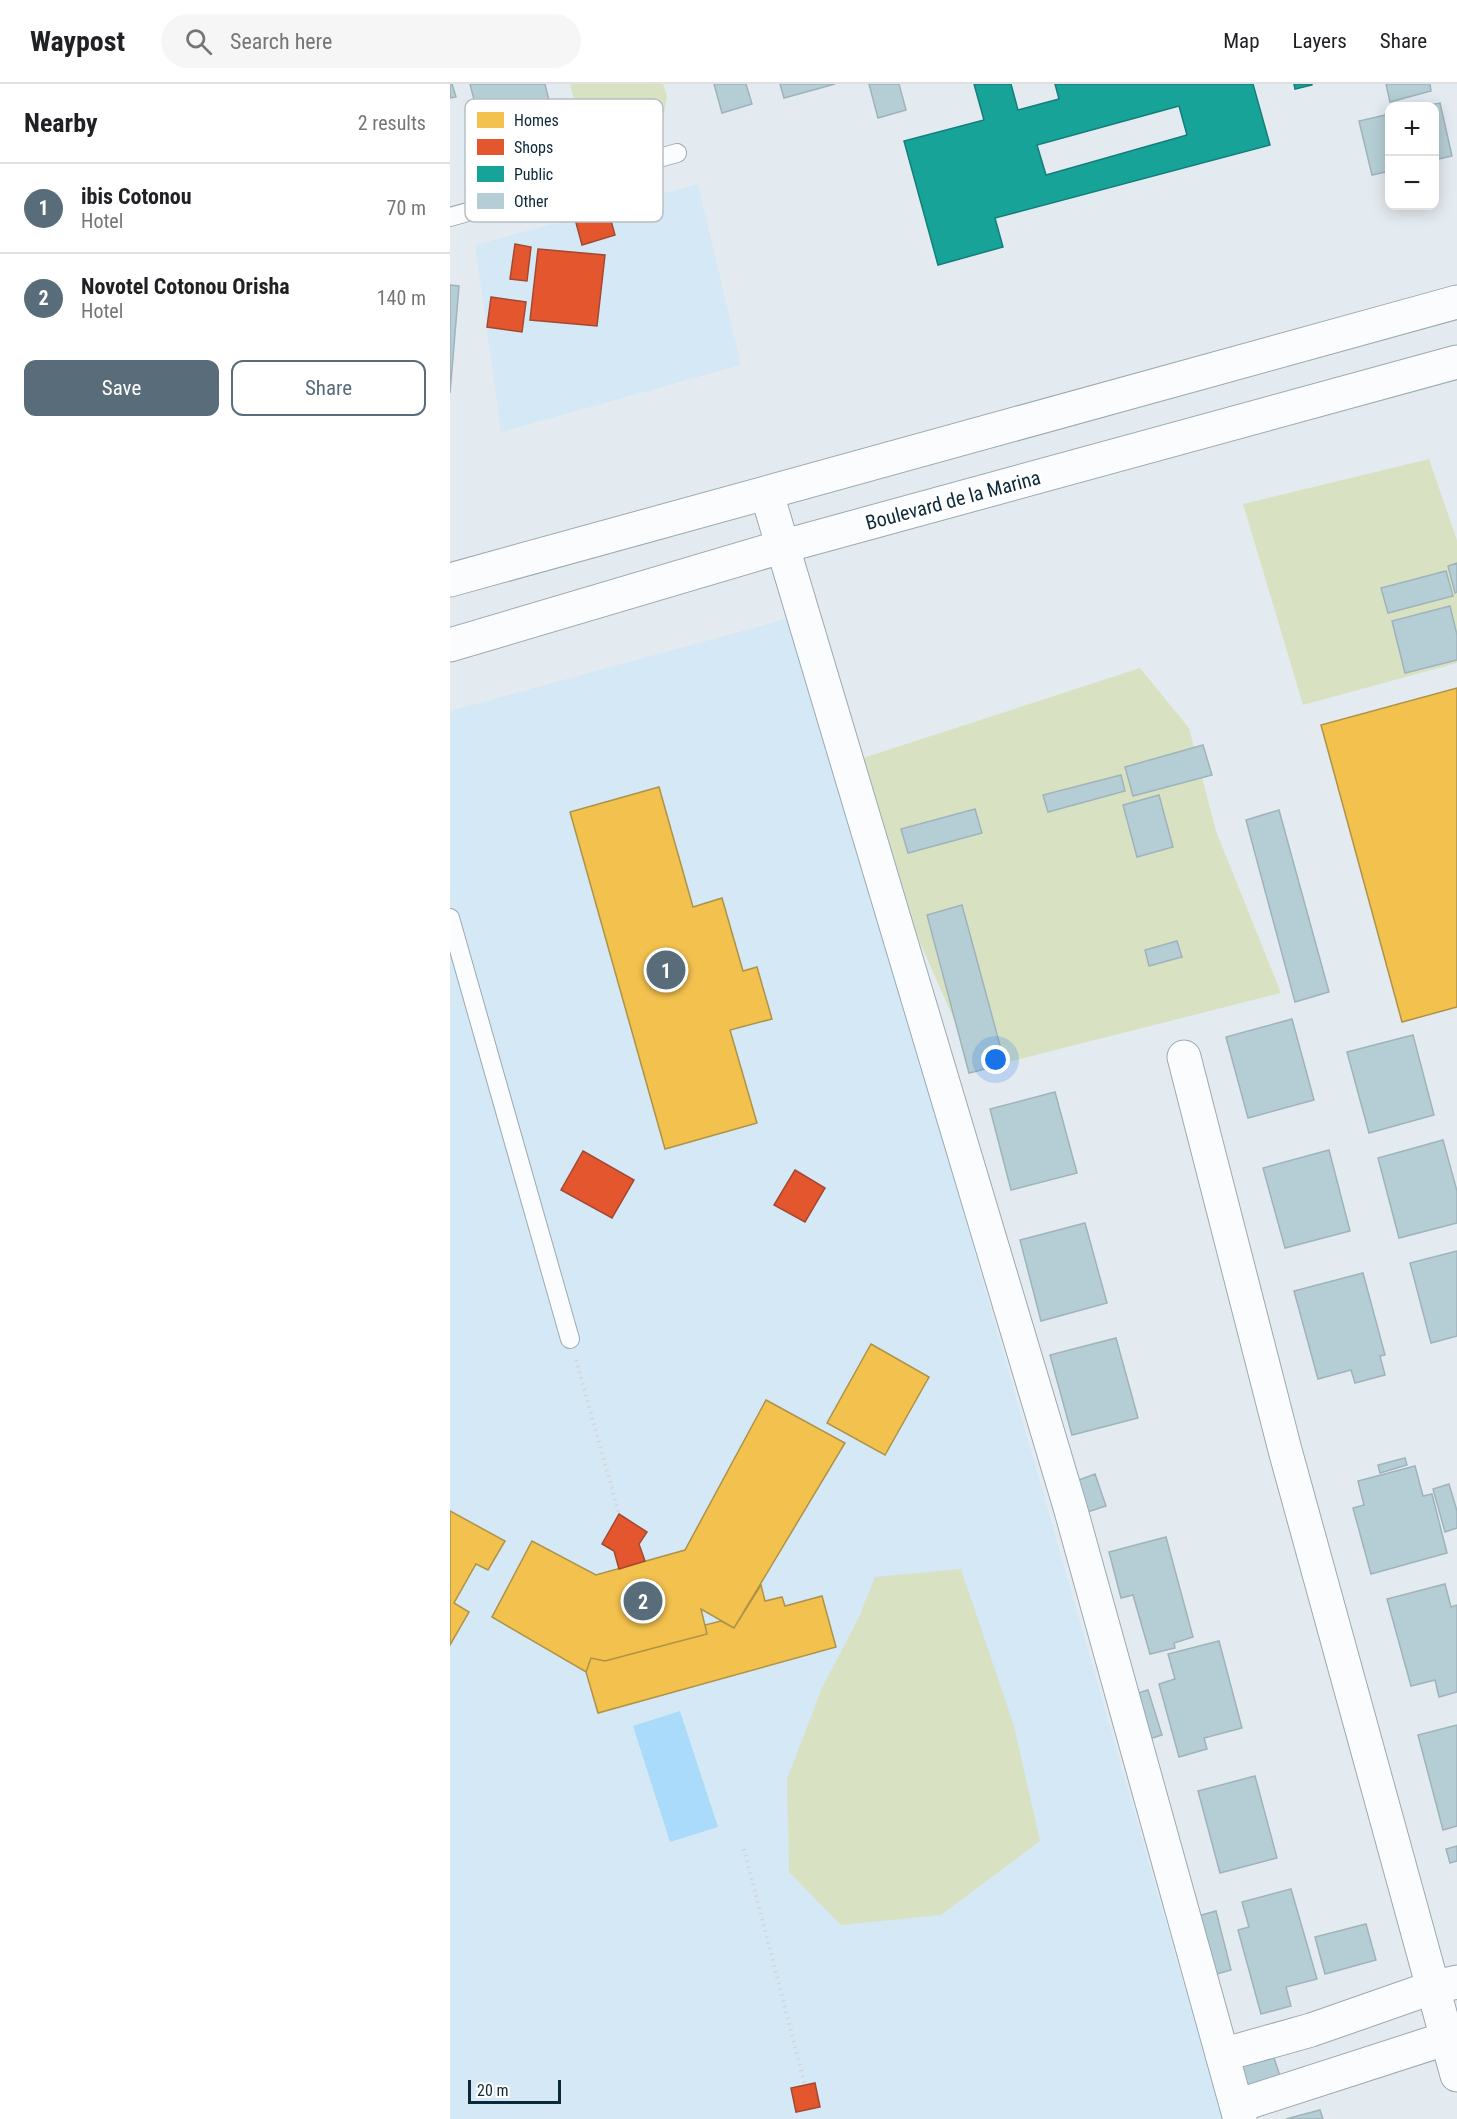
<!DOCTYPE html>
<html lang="en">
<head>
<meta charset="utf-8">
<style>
	body { margin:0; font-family:"Roboto Condensed",sans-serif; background:#f6f6f6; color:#202124 }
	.controls { position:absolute; right:18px; top:18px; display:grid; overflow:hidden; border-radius:12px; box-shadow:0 3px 15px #0003 }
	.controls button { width:54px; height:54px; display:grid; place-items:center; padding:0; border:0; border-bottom:2px solid #e0e0e0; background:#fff; color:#202124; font:30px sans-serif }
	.scale { position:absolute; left:18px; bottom:15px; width:93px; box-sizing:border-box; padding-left:6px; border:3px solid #0c2939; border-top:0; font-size:16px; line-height:21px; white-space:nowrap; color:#0c2939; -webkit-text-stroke:4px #fff; paint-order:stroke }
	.you { position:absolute; left:546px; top:976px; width:21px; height:21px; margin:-15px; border:4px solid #fff; border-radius:50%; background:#1a73e8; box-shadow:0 0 0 9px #1a73e833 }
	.badge { display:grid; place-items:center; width:39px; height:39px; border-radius:50%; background:#586d79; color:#fff; font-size:20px; font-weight:700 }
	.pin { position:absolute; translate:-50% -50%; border:3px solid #fff; box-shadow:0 2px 6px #0006 }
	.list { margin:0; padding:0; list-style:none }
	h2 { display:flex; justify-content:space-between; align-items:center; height:78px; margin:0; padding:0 24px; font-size:26px }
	h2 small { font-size:20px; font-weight:400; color:#757577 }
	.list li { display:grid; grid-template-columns:39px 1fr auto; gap:18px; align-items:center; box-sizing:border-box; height:90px; padding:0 24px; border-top:2px solid #e0e0e0 }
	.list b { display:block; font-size:22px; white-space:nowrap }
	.list p { margin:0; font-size:20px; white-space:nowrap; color:#757577 }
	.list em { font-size:20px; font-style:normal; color:#757577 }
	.actions { display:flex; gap:12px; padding:18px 24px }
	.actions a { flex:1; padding:14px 0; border:2px solid #586d79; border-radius:12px; text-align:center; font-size:21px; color:#586d79 }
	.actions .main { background:#586d79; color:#fff }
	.icon { flex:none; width:33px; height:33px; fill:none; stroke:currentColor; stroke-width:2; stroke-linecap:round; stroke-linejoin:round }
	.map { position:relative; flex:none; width:1007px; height:2035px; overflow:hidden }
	header { display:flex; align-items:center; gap:36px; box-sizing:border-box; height:84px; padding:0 30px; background:#fff; border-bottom:2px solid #e0e0e0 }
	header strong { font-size:28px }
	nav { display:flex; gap:33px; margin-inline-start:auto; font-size:21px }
	.search { width:420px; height:54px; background:#f6f6f6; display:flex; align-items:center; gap:15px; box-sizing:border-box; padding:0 21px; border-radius:33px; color:#757577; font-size:22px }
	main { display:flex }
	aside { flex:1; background:#fff }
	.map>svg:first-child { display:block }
	.built { fill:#d5e8f5 }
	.green { fill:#d8e2c3 }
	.water { fill:#abdbfa }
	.homes { fill:#f2c14e; stroke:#ad9348; stroke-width:1.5 }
	.shops { fill:#e4572e; stroke:#a34931; stroke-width:1.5 }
	.public { fill:#17a398; stroke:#147e7c; stroke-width:1.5; fill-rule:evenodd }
	.building { fill:#b5ced6; stroke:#9fb3ba; stroke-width:1.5 }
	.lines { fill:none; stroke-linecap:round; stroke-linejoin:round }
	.lane-casing { stroke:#99aab4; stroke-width:20 }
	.street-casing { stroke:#99aab4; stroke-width:35 }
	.primary-casing { stroke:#99aab4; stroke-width:35 }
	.path { stroke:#d3d6d8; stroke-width:4; stroke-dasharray:1.5 4.5; stroke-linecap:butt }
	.lane { stroke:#fbfcfd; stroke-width:18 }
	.street { stroke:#fbfcfd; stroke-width:33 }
	.primary { stroke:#fbfcfd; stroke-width:33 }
	.labels { text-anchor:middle; stroke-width:6; stroke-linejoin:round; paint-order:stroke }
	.street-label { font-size:20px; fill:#0c2939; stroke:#fff }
	.key { fill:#fff; stroke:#b6bfc4; stroke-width:1.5 }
	.key-label { font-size:16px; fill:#0c2939 }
</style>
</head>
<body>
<header>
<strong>Waypost</strong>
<div class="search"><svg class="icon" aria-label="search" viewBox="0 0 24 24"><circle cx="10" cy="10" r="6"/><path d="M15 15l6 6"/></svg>Search here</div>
<nav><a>Map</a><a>Layers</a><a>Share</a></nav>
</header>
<main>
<aside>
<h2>Nearby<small>2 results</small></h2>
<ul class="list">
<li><span class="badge">1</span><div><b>ibis Cotonou</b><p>Hotel</p></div><em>70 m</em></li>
<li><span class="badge">2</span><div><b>Novotel Cotonou Orisha</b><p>Hotel</p></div><em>140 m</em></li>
</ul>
<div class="actions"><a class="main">Save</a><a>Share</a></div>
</aside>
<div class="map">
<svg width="1007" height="2035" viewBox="0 0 1007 2035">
	<rect width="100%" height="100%" fill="#e4ebf0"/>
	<path class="built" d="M248 100 291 281 51 348 25 161Z
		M343 533 772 2035H0V627Z"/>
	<path class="green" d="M120 0H213L217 12 210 53 161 69C129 50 129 33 120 0Z
		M979 375 1007 456V579L853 621 793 420Z
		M690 584 739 644 766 747 831 909 526 986 437 783 407 676Z
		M511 1485 564 1642 590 1757 491 1831 391 1841 339 1788 337 1695 372 1604 409 1533 425 1493Z"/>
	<path class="water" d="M230 1627 268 1743 220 1758 183 1642Z"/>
	<path class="homes" d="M1007 604V923L952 938 871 641Z
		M209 703 243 823 272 814 293 887 307 883 322 935 280 946 307 1039 215 1065 120 728Z
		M421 1260 479 1293 435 1371 377 1339Z
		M316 1316 395 1359 284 1544 251 1525 257 1550 155 1577 141 1574 136 1588 42 1533 82 1457 146 1491 235 1466Z
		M0 1427 55 1457 38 1486 26 1480 4 1519 19 1528 0 1561Z
		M311 1501 315 1517 332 1513 335 1522 372 1512 386 1563 148 1629 136 1588 141 1574 155 1577 257 1550 255 1541 271 1537 284 1544Z"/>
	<path class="shops" d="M158 126 165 151 132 161 125 135Z
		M65 160 81 163 77 197 60 195Z
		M88 165 155 171 147 242 80 236Z
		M41 213 76 218 72 248 37 243Z
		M133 1067 184 1096 162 1134 111 1106Z
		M345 1086 375 1104 355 1138 324 1121Z
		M169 1430 197 1448 189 1460 195 1477 169 1485 164 1467 152 1460Z
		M365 1999 370 2023 346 2028 341 2004Z"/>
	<path class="public" d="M524 0H561L568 26 609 15 605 0H803L820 61 545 134 553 163 488 181 454 57 534 36ZM729 22 737 51 596 91 587 61Z
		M844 0H862V1L845 5Z"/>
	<path class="building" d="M0 0H2L6 13 0 14Z
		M20 0H95L101 25 31 43Z
		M264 0H296L302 20 272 29Z
		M330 0H385L334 14Z
		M419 0H449L456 26 428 34Z
		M936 0H980L981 7 940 18Z
		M990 19 1002 72 984 76V22H974Z
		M940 30V87L922 91 909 37Z
		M0 201 9 202 0 309Z
		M1007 479V508L1005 509 998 482Z
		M996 487 1003 512 938 529 931 504Z
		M1000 522 1007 551V576L955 589 942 537Z
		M753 661 762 691 683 712 675 683Z
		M671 691 675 707 598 728 593 711Z
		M709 711 723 763 687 773 673 721Z
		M525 725 532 749 458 769 451 745Z
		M829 726 879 908 845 918 796 736Z
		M512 821 555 980 519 989 477 831Z
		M727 857 732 873 699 882 695 866Z
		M842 935 864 1016 798 1034 776 953Z
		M963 951 984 1031 919 1049 897 968Z
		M605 1008 627 1089 561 1106 540 1025Z
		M993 1056 1007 1107V1139L949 1154 928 1074Z
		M879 1066 900 1147 835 1164 813 1084Z
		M635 1139 657 1219 591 1237 570 1156Z
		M1007 1167V1252L981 1259 960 1179Z
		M913 1189 935 1271 930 1272 935 1291 905 1299 901 1286 868 1295 844 1207Z
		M666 1254 688 1334 622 1351 600 1271Z
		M955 1374 957 1381 930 1389 928 1381Z
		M965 1382 973 1412 982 1410 997 1469 921 1490 903 1424 914 1421 908 1397Z
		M645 1390 656 1422 625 1432 615 1401Z
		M999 1400 1007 1427V1444L995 1448 983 1405Z
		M716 1453 743 1553 724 1559 725 1564 700 1570 683 1511 671 1514 659 1468Z
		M995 1500 1001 1523 1007 1521V1608L989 1613 985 1596 961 1602 937 1515Z
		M769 1557 792 1644 754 1654 757 1665 729 1673 709 1600 725 1595 718 1570Z
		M698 1606 712 1651 696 1656 682 1611Z
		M1007 1641V1742L993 1746 968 1651Z
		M805 1692 827 1774 770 1789 748 1707Z
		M1007 1762V1777L1000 1779 996 1765Z
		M841 1805 867 1895 836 1903 841 1922 811 1930 788 1846 799 1843 792 1818Z
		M766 1827 781 1886 763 1891 748 1832Z
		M916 1840 926 1876 875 1890 865 1853Z
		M822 1968 830 1992 795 2003 788 1979Z
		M870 2026 873 2035H836Z"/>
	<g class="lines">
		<defs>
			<path id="lane" d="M0 133 227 69
				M0 834 120 1255"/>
			<path id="street" d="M317 410 620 1423 790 2035
				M734 973 835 1366 1007 1991
				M772 1971 861 1946 984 1903 1007 1898
				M787 2022 1007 1951"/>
			<path id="primary" d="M0 496 1007 218
				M0 561 331 463 1007 278"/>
		</defs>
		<use href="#lane" class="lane-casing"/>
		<use href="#street" class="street-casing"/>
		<use href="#primary" class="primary-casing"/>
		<path class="path" d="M126 1276 169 1430
			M294 1765 355 2001"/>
		<use href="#lane" class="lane"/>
		<use href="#street" class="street"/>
		<use href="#primary" class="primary"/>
	</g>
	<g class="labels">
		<g class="street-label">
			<text transform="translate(503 416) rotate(-15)" y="7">Boulevard de la Marina</text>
		</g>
	</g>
	<rect x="15" y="15" width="198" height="123" rx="9" class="key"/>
	<rect x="27" y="28" width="27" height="16" fill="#f2c14e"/>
	<rect x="27" y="55" width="27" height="16" fill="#e4572e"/>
	<rect x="27" y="82" width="27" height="16" fill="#17a398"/>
	<rect x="27" y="109" width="27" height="16" fill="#b5ced6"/>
	<g class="key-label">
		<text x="64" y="42">Homes</text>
		<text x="64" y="69">Shops</text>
		<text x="64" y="96">Public</text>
		<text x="64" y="123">Other</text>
	</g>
</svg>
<div class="controls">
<button>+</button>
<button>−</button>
</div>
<div class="scale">20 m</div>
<div class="you"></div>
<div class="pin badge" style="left:216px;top:886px">1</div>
<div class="pin badge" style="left:193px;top:1517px">2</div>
</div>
</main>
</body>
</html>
